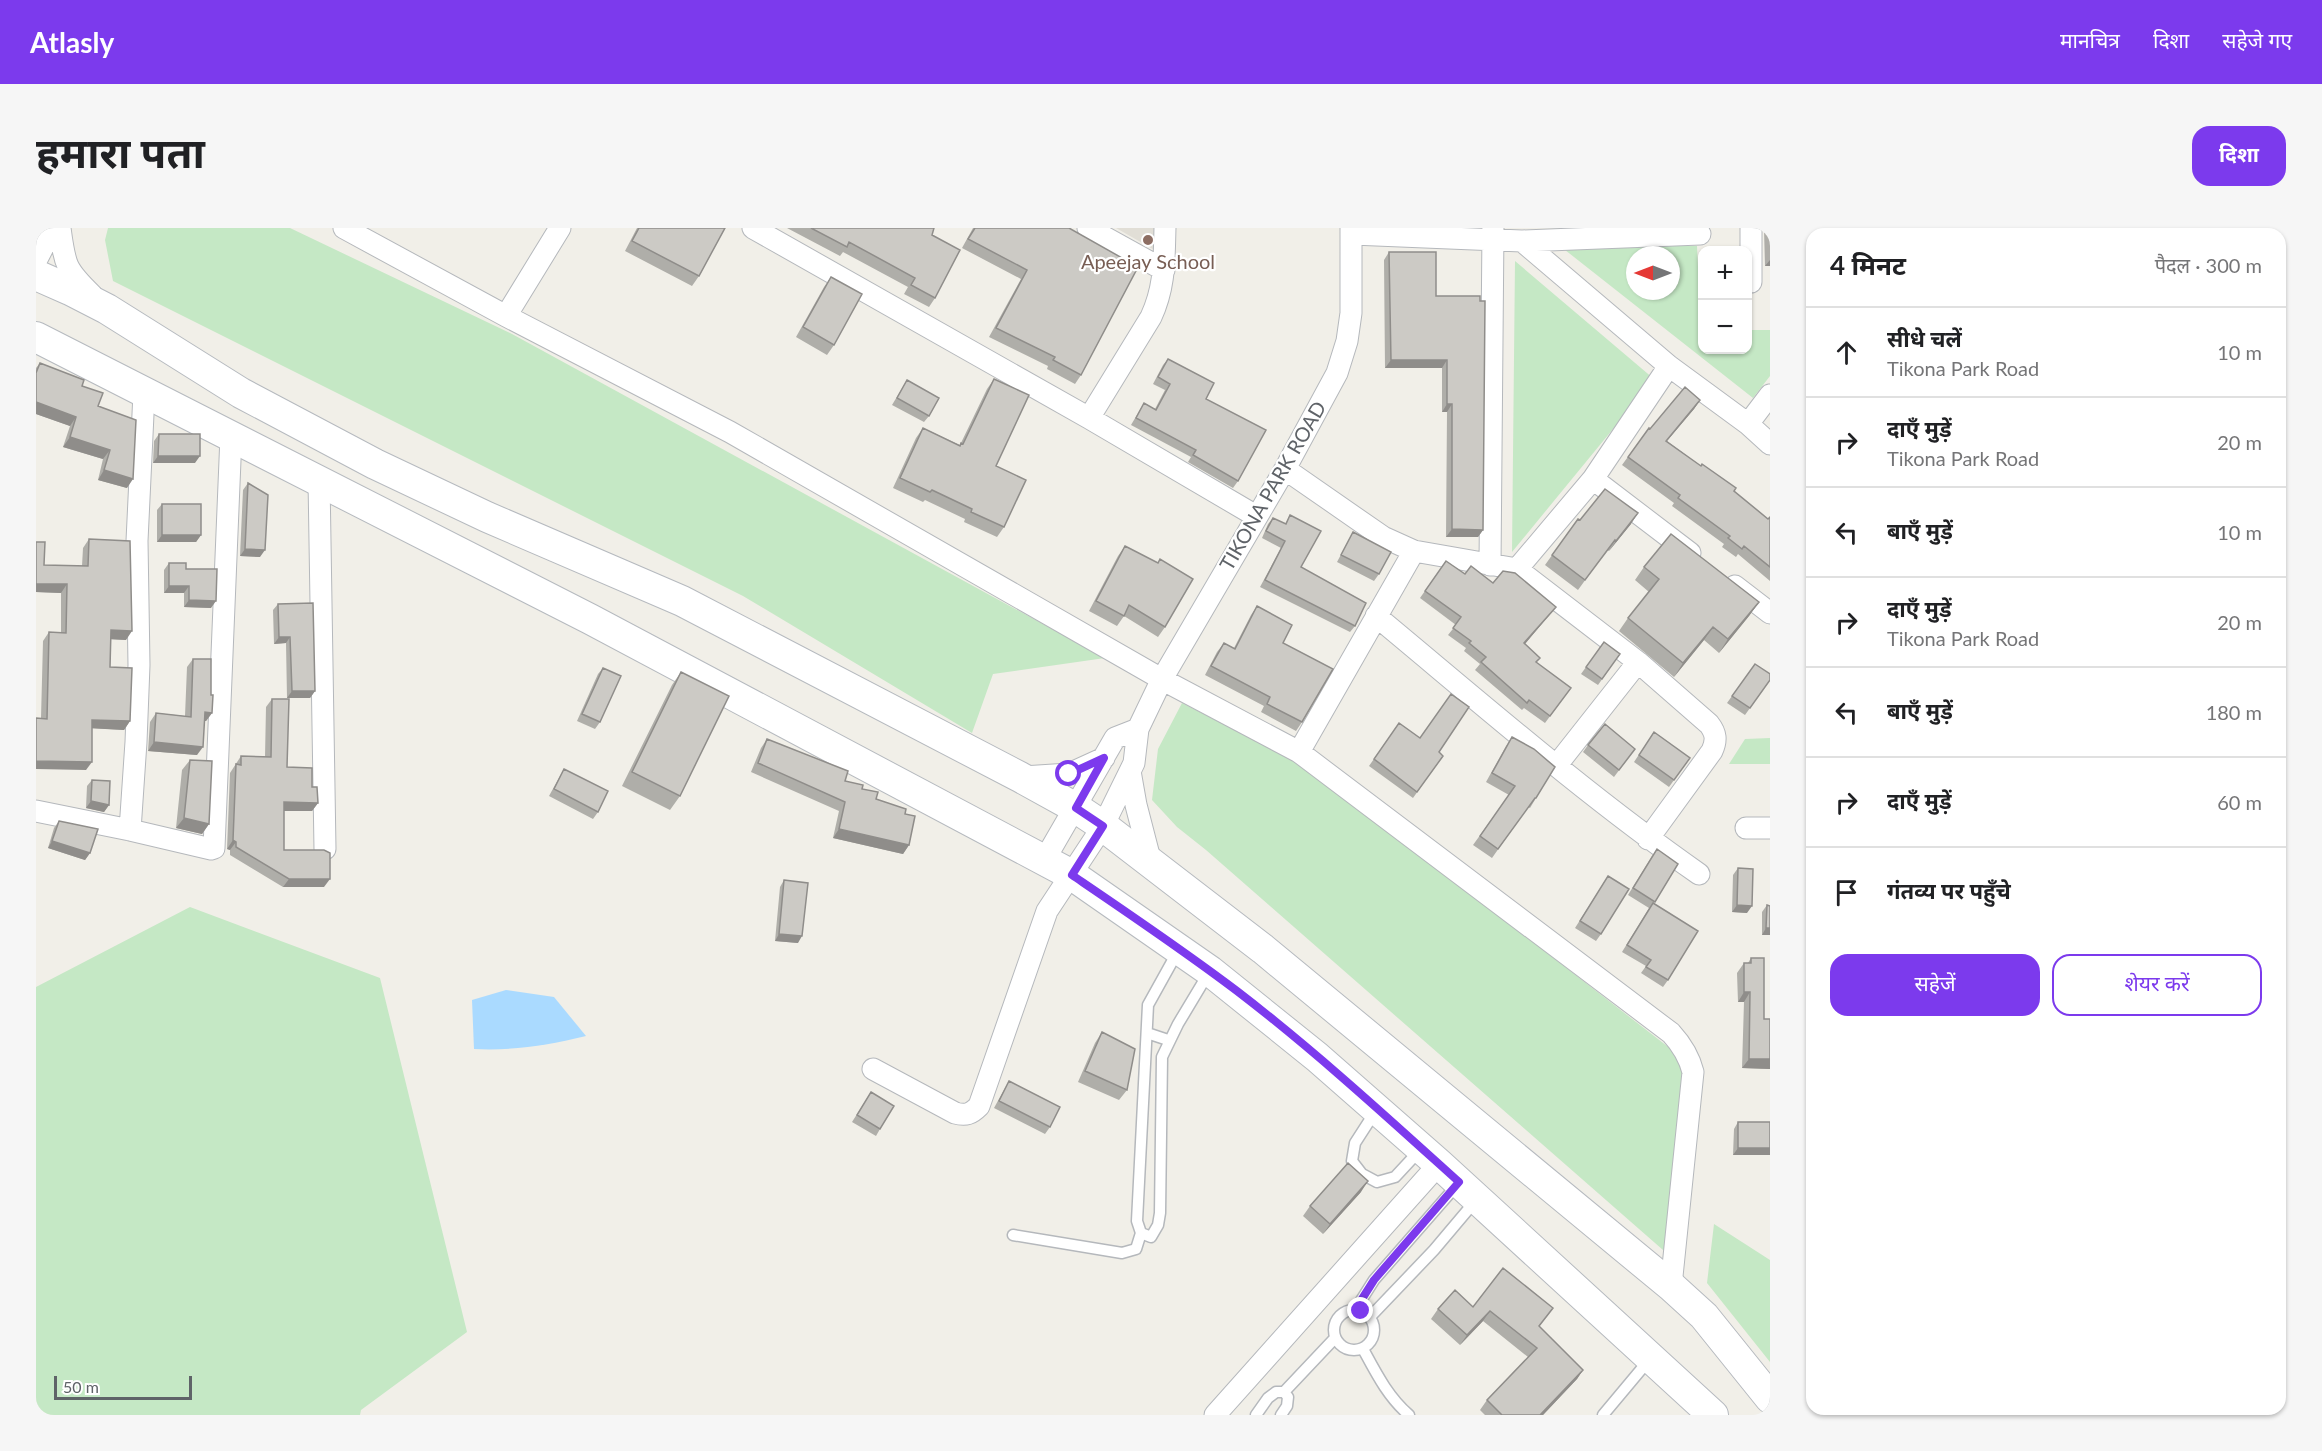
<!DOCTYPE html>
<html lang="hi">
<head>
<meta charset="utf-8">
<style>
	body { margin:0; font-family:Lato,"Noto Sans Devanagari",sans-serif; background:#f6f6f6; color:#202124 }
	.controls { position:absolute; right:18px; top:18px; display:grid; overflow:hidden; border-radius:12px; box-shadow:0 2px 4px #0004 }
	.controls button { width:54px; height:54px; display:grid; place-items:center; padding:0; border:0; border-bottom:2px solid #e0e0e0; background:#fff; color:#202124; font:30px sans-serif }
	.compass { position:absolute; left:1590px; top:18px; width:54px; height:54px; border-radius:50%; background:#fff; box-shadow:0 2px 4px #0004; rotate:270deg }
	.scale { position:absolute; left:18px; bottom:15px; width:138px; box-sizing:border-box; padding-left:6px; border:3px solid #5f6368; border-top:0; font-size:16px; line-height:21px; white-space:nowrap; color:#5f6368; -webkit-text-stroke:4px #fff; paint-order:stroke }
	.stop { position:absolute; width:18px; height:18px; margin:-14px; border:4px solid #7c3aed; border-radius:50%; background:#fff }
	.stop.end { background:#7c3aed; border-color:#fff; box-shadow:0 2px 6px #0008 }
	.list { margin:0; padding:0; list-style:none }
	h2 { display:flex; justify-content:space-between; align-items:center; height:78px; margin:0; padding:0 24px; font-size:26px }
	h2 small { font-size:20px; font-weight:400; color:#757577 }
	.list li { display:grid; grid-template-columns:39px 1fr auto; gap:18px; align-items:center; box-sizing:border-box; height:90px; padding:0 24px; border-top:2px solid #e0e0e0 }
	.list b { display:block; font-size:22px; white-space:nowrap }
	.list p { margin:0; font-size:20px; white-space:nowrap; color:#757577 }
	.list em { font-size:20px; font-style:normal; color:#757577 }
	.actions { display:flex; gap:12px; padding:18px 24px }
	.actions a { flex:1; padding:14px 0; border:2px solid #7c3aed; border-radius:18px; text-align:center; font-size:21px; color:#7c3aed }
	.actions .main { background:#7c3aed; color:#fff }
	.icon { flex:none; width:33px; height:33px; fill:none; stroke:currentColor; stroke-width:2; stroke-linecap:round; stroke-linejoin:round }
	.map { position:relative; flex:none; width:1734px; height:1187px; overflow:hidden; border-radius:18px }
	header { display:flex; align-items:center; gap:36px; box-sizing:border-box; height:84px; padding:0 30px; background:#7c3aed; color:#fff }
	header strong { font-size:28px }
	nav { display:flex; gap:33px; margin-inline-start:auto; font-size:21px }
	.intro { display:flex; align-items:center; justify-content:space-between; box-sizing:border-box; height:144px; padding:0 36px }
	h1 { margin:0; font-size:42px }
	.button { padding:15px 27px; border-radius:18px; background:#7c3aed; color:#fff; font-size:21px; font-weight:700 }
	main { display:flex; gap:36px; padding:0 36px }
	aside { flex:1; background:#fff; border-radius:18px; box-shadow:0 2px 4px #0004 }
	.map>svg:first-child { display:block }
	.education { fill:#e1ded6 }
	.green { fill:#c5e8c5; fill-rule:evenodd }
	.water { fill:#aadaff }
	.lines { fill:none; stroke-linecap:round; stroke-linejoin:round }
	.lane-casing { stroke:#b5b8bc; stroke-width:13 }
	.street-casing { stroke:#b5b8bc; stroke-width:23 }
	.secondary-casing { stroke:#b6babf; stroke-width:32 }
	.lane { stroke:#fff; stroke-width:10 }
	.street { stroke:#fff; stroke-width:21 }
	.secondary { stroke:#fff; stroke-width:30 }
	.wall { fill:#afaea9 }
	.shaded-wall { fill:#8f8d8a }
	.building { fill:#cccac5; stroke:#8f8d8a; stroke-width:1.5 }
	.route { stroke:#7c3aed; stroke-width:8 }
	.education-dot { fill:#8d6e63; stroke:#fff; stroke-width:2 }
	.labels { text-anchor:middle; stroke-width:4.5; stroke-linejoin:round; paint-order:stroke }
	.education-label { font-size:20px; fill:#785e54; stroke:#fff }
	.street-label { font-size:20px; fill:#5f6368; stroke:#fff }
</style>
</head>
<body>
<header>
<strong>Atlasly</strong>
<nav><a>मानचित्र</a><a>दिशा</a><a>सहेजे गए</a></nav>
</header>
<div class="intro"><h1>हमारा पता</h1><a class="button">दिशा</a></div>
<main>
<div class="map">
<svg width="1734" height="1187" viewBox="0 0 1734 1187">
	<rect width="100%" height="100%" fill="#f1efe8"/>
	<path class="education" d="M1080 0H1122V24Z"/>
	<path class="green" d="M72 0H254L476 106 1069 430 957 446 936 505 707 368 77 53 69 12Z
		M1524 18H1661L1666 122H1712V102H1734V148L1717 170ZM1599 27H1635V63H1599Z
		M1479 33 1618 151 1476 324Z
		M1146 475 1269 537 1649 832 1643 1036 1170 622 1141 599 1116 572 1122 521Z
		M1734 510V536H1693L1709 511Z
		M154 679 344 750 431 1104 325 1182 324 1187H0V759Z
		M1678 996 1734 1032V1134L1671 1055Z"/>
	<path class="water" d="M470 762 518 769 550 808C513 817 477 823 438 821L436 772Z"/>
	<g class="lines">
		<defs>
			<path id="lane" d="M1142 723 1112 777 1101 993 1105 1005 1115 1009 1122 997 1124 985 1126 829 1142 796 1172 746
				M1111 805 1132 812
				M1339 884 1319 915 1316 933 1326 946 1341 954 1359 949 1385 921
				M977 1007 1086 1025 1100 1021 1105 1005
				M1298 1102a20 20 0 1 1 40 0a20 20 0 1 1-40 0Z
				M1319 1082 1338 1052 1421 957
				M1334 1089 1398 1022 1441 971
				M1327 1121C1340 1145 1352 1169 1373 1187
				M1220 1187 1232 1170 1240 1164H1248L1299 1110
				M1245 1187 1251 1178 1252 1169 1248 1164
				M1567 1187 1613 1132"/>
			<path id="street" d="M24 0C29 37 29 41 56 67
				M308 0 470 88 694 204 1129 453 1263 524 1635 805C1646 817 1653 828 1657 844L1635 1058
				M717 0 1053 190 1220 288
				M1052 0 1128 42
				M1316 6 1486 13 1664 6
				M1486 13 1633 138 1712 196 1734 216
				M0 33 17 0
				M1715 54V0
				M470 88 524 0
				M1053 190 1115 89C1129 59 1128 33 1129 0
				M1712 196 1734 167
				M1249 241 1347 309 1378 323 1481 341 1602 434 1673 496C1680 505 1681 512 1676 523L1612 611
				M1557 251 1654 325
				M283 252 289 621
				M1454 337 1457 0
				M1481 341 1557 251 1633 138
				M1699 358 1734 385
				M1340 388C1446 476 1550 567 1663 646
				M1263 524 1378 323
				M1520 538 1602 434
				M1094 543 1100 577 1115 635
				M987 549 1033 546 1068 530
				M0 583 94 602 175 621 178 620 195 208
				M1710 600H1734
				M94 602 100 514 103 437 101 313 108 165
				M1009 631 1079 510 1102 501
				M837 841 919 885C930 888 935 886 943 878L1011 683 1067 598 1098 535 1102 501 1126 451 1249 241 1301 145 1311 113 1315 85V0
				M1179 1187 1403 936"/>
			<path id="secondary" d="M0 47 34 62 71 81 205 165 339 236 451 289 646 373 984 549 1040 580 1067 598 1227 721 1635 1058 1668 1088 1734 1170
				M0 109 554 391 1036 647 1174 743 1281 829 1403 936 1677 1187"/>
		</defs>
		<use href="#lane" class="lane-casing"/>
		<use href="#street" class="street-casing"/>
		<use href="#secondary" class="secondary-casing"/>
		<use href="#lane" class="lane"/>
		<use href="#street" class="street"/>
		<use href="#secondary" class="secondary"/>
	</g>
	<path class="wall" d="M601 0H689L663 48 656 58 589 23Z
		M751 0H898L896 7 899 70 893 79 868 66 872 59 807 24 804 28Z
		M937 0H1033L1045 147 1039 156 1011 141 1012 138 953 109 985 51 926 20Z
		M1729 0H1734V38H1729L1728 2Z
		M1353 24 1400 68 1447 302 1442 309H1410L1411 184H1406V140H1349L1348 32Z
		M795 49 798 117 791 127 760 109 788 59Z
		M1132 131 1170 171 1202 253 1197 260 1152 234 1155 229 1095 197 1108 175 1119 181 1129 162 1117 156 1127 137Z
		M4 135 46 158 62 178 91 260 62 252 67 231 27 219 34 198 0 186V140Z
		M958 151 960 238 968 299 961 309 928 294 929 291 889 272 887 274 857 260 880 210 887 200 924 217 951 161Z
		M871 152 893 188 888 194 856 177Z
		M1664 172 1658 181 1631 213 1698 263 1732 291 1734 289V353L1702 326 1700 329 1686 319 1688 316 1636 278 1638 275 1586 237 1613 200 1614 201Z
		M123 206 159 235H117L118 213Z
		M212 255 224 329 204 328 207 262Z
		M126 276 165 307 160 314H121V282Z
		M1254 287 1265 339 1319 398 1314 404 1224 359 1245 320 1226 310 1232 296 1237 290 1249 296Z
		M1542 291 1544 292 1595 296 1573 323 1571 322 1542 362 1509 337Z
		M1317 304 1343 346 1338 353 1301 334Z
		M53 311 90 412 75 411 74 439 94 493 88 502 56 500 50 542 5 490 7 413 13 404 25 405V365L0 364 8 337 46 338 47 320Z
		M1089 318 1129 399 1122 409 1088 388 1081 398 1053 383 1082 328Z
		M1410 333 1429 346 1457 355 1514 386 1489 416 1501 435 1535 460 1509 495 1488 480 1486 482 1439 442 1444 436 1428 423 1430 420 1412 407 1420 397 1384 370Z
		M133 335 150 341 175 380 148 379V365H128V342Z
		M1608 339 1723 374 1713 388 1683 425 1668 412 1638 449 1583 403 1592 390 1613 364 1599 352Z
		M242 376 279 463 274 470H251L250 415 238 416 237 382Z
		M1221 378 1247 415 1266 494 1260 503 1225 484 1228 478 1169 447 1181 424 1188 415 1198 420 1215 387Z
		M1568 414 1584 426 1562 457 1545 446Z
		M157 431 175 467 176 485 170 493H168L161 527 112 523 114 494 120 485 149 488 151 439Z
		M1719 436 1734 452 1709 487 1691 475Z
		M567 440 564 494 559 501 541 493 562 446Z
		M645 444 644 568 634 582 586 558 636 457Z
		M236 471 251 539 276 559 282 575 276 583H248V622L288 659H247L194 627V622L191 621 194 545 205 528 229 529 230 479Z
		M1363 495 1407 528 1377 570 1333 538Z
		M1618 504 1654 530 1633 559 1598 534Z
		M1476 509 1500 570 1494 580 1492 579 1456 630 1437 617 1473 567 1450 554 1470 518Z
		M731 511 809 553 826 561 840 571 869 586 873 617 867 626 797 610 803 583 715 544 725 520Z
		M1552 517 1599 521 1578 549 1547 524Z
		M154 532 173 596 166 606 140 600 146 542Z
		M528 541 562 584 557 591 513 568 524 548Z
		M56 552 73 577 68 584 50 580 51 558Z
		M23 593 54 625 49 632 12 620 18 600Z
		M1616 628 1642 636 1618 675 1632 752 1627 759 1605 745 1610 738 1586 724 1613 680 1592 667Z
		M1702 640 1711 685 1696 684 1697 647Z
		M1572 648 1565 706 1560 713 1539 700Z
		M748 652 762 715 739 713 744 659Z
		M1731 677 1734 678V707H1726V684Z
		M1715 730 1728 791 1734 841 1706 840 1708 774H1702L1701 745 1708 735H1712Z
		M1066 804 1091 862 1083 872 1042 854 1059 815Z
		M973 853 1014 899 1009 906 958 880 969 860Z
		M835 864 844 901 840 908 816 894Z
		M1702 894H1734V927H1697L1698 901Z
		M1325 964 1287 1006 1267 988 1274 978Z
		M1467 1040 1503 1099 1547 1142 1541 1151 1507 1187H1449L1444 1182 1451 1172 1492 1129 1447 1093 1424 1117 1395 1091 1402 1081 1437 1079Z"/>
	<path class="shaded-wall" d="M1734 32V38H1729Z
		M1355 132H1411L1406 140H1349Z
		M1664 172 1658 181 1624 221 1630 213Z
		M0 174 40 189 34 198 0 186Z
		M1411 176H1416L1411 184H1406Z
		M34 209 74 222 67 231 27 219Z
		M122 228H164L159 235H117Z
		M68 242 97 251 91 260 62 252Z
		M1602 285 1595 296 1573 323 1580 313Z
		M1416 301 1447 302 1442 309H1410Z
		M126 307H165L160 314H121Z
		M209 321 229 322 224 329 204 328Z
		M0 356H31L25 365 0 364Z
		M133 358H153L148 365H128Z
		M153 372 180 373 175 380 148 379Z
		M1723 374 1713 388 1683 425 1692 411Z
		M1520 379 1514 386 1483 423 1488 415Z
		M1677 399 1668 412 1638 449 1647 435Z
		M75 402 96 403 90 412 70 411Z
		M243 409H254L250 415 238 416Z
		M256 463H279L274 470H251Z
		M169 484 176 485 170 493H163Z
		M56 492 94 493 88 502 50 500Z
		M118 514 167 519 161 527 112 523Z
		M0 533 56 534 50 542 0 541Z
		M55 573 73 577 68 584 50 580Z
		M248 574 282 575 276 583H242Z
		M148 590 173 596 166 606 140 600Z
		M803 601 873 617 867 626 797 610Z
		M197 612 200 614 194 622 191 621Z
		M16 613 54 625 49 632 12 620Z
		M253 651H294L288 659H247Z
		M1701 677 1716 678 1711 685 1696 684Z
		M1730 700H1734V707H1726Z
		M743 706 766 708 762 715 739 713Z
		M1708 764H1714L1708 774H1702Z
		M1713 831H1734V841L1706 840Z
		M1702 920H1734V927H1697Z
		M1332 953 1325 964 1287 1006 1294 996Z
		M1454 1083 1447 1093 1424 1117 1431 1107Z
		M1547 1142 1541 1151 1507 1187H1504Z"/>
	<path class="building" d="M603 0H689L663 48 596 13Z
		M775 0H898L896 7 924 22 899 70 875 57 879 50 813 14 811 19Z
		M939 0H1033L1102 39 1045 147 1017 132 1019 129 960 100 991 42 932 11Z
		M1353 24H1400V68H1444V73H1449L1447 302 1416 301V176H1411V132H1355Z
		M795 49 826 66 798 117 767 99Z
		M1132 131 1178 155 1170 171 1230 202 1202 253 1157 227 1160 222 1100 190 1108 175 1120 182 1134 156 1122 149Z
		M4 135 48 152 46 158 67 165 62 178 100 192 97 251 68 242 74 222 34 209 40 189 0 174V145Z
		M958 151 993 167 960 238 990 252 968 299 935 284 936 281 896 262 894 264 864 250 887 200 924 218 925 215 927 216Z
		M871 152 903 170 893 188 861 170Z
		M1649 159 1664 172 1630 213 1665 238 1666 236 1700 260 1698 263 1732 291 1734 289V339L1708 318 1706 321 1692 310 1694 308 1642 270 1644 267 1592 229 1613 200 1614 201Z
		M123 206H164V228H122Z
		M212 255 232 267 229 322 209 321Z
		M1569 261 1602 285 1580 313 1579 312 1549 352 1516 327 1542 291 1544 292Z
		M126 276H165V307H126Z
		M1254 287 1285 303 1265 339 1330 375 1319 398 1229 352 1249 313 1230 303 1237 290 1250 296Z
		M1317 304 1355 324 1343 346 1305 327Z
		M1635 306 1723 374 1692 411 1677 399 1647 435 1592 390 1623 351 1608 339Z
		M53 311 94 313 96 403 75 402 74 439 96 440 94 493 56 492V534L0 533V490L11 491 13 404 30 405 31 356H0V314H9L8 337 52 338Z
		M1089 318 1122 335 1124 331 1157 351 1129 399 1093 377 1088 388 1060 373Z
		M1410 333 1429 346 1435 338 1457 355 1467 343 1479 345 1520 379 1488 415 1504 430 1500 434 1535 460 1514 488 1493 472 1491 475 1445 434 1450 429 1433 415 1435 413 1417 400 1425 389 1389 363Z
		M133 335H150V341H181L180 373 153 372V358H133Z
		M277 375 279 463H256L254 409H243L242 376Z
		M1221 378 1256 397 1247 415 1297 441 1266 494 1231 476 1234 469 1175 438 1188 415 1199 421Z
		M1568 414 1584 426 1566 451 1550 439Z
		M157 431H175V467H177L176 485 169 484 167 519 118 514 120 485 155 489Z
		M1719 436 1734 446V452L1714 480 1696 468Z
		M567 440 585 448 564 494 546 486Z
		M645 444 693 468 644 568 596 544Z
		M1415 466 1433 479 1403 524 1407 528 1381 564 1338 531 1363 495 1384 510Z
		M236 471H253L251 539 276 540V559H281L282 575 248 574V622H288L294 625V651H253L200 619V614L197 612 200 536 205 537V528L235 529Z
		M1569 496 1599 521 1583 542 1552 517Z
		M1618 504 1654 530 1638 552 1603 527Z
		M1476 509 1498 521 1519 539 1500 570H1499L1462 621 1444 608 1479 558 1456 545Z
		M731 511 812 543 809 553 827 557 826 561 842 564 840 571 870 581 869 586 879 588 873 617 803 601 809 574 722 535Z
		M154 532 176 533 173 596 148 590Z
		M528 541 572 563 562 584 518 561Z
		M56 552 74 553 73 577 55 573Z
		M23 593 62 601 54 625 16 613Z
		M1621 621 1642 636 1619 674 1597 660Z
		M1702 640 1717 641 1716 678 1701 677Z
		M1572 648 1593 661 1565 706 1544 693Z
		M748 652 772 655 766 708 743 706Z
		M1617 675 1662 703 1632 752 1610 739 1615 732 1591 717Z
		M1731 677 1734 678V700H1730Z
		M1715 730H1728V791H1734V831H1713L1714 764H1708V735H1715Z
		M1066 804 1099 821 1091 862 1049 843Z
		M973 853 1024 879 1014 899 963 873Z
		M835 864 858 878 844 901 821 887Z
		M1702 894H1734V920H1702Z
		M1312 935 1332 953 1294 996 1274 978Z
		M1467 1040 1517 1080 1503 1098 1547 1142 1504 1187H1466L1451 1172 1501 1120 1454 1083 1431 1107 1402 1081 1419 1062 1437 1079Z"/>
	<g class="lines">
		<path class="route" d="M1033 546 1068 530 1040 580 1067 598 1036 647C1092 685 1147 722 1201 763 1278 822 1351 889 1423 954L1338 1052 1319 1082 1325 1083"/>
	</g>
	<circle class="education-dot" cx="1112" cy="12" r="6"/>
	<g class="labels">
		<g class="education-label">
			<text x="1112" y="41">Apeejay School</text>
		</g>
		<g class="street-label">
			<text transform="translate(1237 258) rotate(-60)" y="7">TIKONA PARK ROAD</text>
		</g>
	</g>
</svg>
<div class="controls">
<button>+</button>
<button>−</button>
</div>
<svg class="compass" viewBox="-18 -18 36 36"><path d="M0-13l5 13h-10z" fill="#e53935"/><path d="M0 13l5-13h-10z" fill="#757577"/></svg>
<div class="scale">50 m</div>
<div class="stop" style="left:1033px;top:546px"></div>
<div class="stop end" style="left:1325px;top:1083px"></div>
</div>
<aside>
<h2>4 मिनट<small>पैदल · 300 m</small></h2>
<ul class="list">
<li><svg class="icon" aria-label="ahead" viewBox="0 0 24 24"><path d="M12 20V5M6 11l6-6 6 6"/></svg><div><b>सीधे चलें</b><p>Tikona Park Road</p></div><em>10 m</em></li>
<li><svg class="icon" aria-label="right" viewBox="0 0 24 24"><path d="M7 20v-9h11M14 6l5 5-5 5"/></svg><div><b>दाएँ मुड़ें</b><p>Tikona Park Road</p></div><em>20 m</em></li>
<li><svg class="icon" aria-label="left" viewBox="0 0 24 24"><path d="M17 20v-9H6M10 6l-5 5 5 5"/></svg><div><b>बाएँ मुड़ें</b></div><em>10 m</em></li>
<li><svg class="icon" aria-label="right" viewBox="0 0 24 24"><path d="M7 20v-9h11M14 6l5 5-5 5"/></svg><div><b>दाएँ मुड़ें</b><p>Tikona Park Road</p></div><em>20 m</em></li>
<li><svg class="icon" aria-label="left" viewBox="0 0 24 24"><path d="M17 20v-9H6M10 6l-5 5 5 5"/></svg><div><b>बाएँ मुड़ें</b></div><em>180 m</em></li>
<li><svg class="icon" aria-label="right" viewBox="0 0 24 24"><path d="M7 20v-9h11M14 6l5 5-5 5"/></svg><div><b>दाएँ मुड़ें</b></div><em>60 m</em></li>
<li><svg class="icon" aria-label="arrive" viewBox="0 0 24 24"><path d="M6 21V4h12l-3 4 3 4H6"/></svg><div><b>गंतव्य पर पहुँचे</b></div></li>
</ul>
<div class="actions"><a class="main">सहेजें</a><a>शेयर करें</a></div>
</aside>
</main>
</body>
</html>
